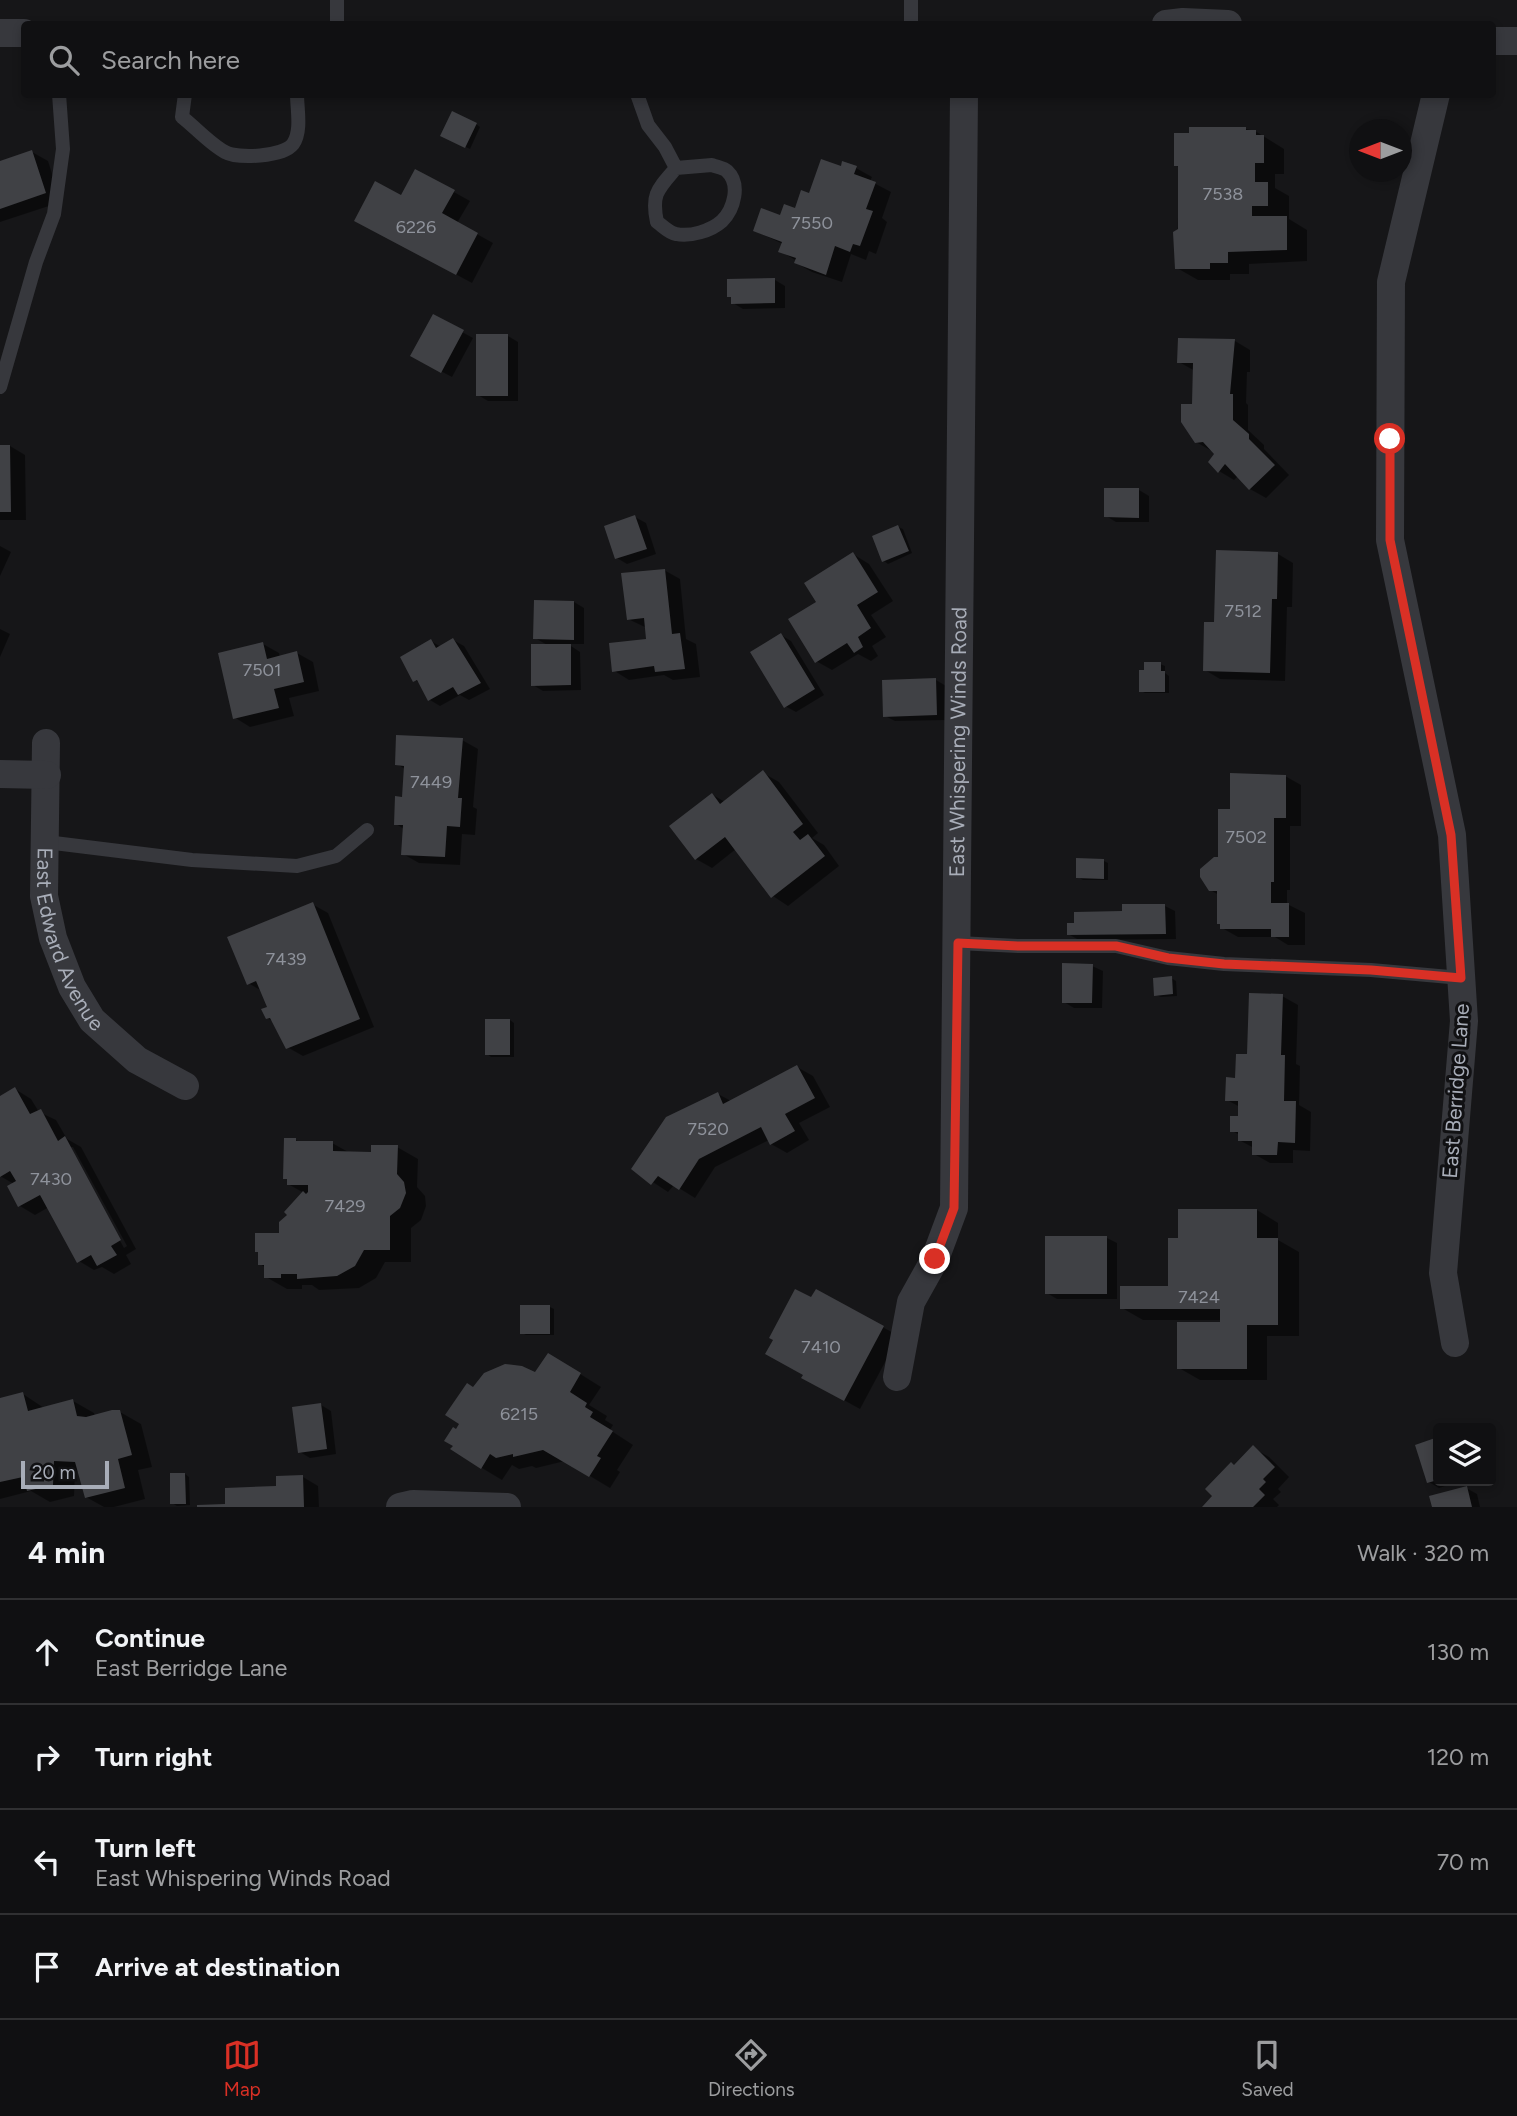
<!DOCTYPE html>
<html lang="en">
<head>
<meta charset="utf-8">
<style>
	body { margin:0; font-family:Figtree,sans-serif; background:#1e1e20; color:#f1f3f6 }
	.controls { position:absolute; right:21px; bottom:21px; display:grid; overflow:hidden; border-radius:7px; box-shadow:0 4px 10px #0003 }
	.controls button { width:63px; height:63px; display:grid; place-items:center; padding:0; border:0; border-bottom:2px solid #303032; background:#101012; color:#f1f3f6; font:35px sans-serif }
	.compass { position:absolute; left:1349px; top:119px; width:63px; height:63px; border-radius:50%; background:#101012; box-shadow:0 4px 10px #0003; rotate:270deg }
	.scale { position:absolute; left:21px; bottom:18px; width:88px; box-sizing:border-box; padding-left:7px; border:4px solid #a8adb8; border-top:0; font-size:19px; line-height:24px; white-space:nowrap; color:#a8adb8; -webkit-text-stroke:5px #111113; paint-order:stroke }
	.stop { position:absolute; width:21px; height:21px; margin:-16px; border:5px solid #d93025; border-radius:50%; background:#fff }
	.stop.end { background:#d93025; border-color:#fff; box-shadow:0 2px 7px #0008 }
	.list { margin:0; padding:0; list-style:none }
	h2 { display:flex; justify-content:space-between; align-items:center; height:91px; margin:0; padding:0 28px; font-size:30px }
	h2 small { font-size:23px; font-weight:400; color:#9c9d9f }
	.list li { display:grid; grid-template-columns:46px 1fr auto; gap:21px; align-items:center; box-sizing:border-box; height:105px; padding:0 28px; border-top:2px solid #303032 }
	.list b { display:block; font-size:26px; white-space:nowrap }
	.list p { margin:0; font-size:23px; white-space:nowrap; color:#9c9d9f }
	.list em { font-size:23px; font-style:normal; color:#9c9d9f }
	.icon { flex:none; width:38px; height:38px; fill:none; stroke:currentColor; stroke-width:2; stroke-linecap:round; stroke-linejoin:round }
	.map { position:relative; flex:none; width:1517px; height:1507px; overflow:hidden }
	.search { position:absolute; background:#101012; box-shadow:0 4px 10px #0003; left:21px; right:21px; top:21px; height:77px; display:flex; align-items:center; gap:18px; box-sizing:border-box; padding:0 24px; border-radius:7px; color:#9c9d9f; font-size:26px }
	.sheet { height:511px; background:#101012 }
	nav { display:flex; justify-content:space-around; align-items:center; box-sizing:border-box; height:98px; border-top:2px solid #303032; background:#101012; font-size:19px; color:#9c9d9f }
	nav a { display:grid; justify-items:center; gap:4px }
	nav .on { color:#d93025 }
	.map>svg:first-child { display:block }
	.shadow { fill:#0007; fill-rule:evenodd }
	.building { fill:#404145 }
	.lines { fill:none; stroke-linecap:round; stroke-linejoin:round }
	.service { stroke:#37383d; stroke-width:14 }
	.minor { stroke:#37383d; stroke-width:28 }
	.route { stroke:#d93025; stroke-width:9 }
	.labels { text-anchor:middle; stroke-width:6; stroke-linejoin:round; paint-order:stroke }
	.number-label { font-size:18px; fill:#8e929b }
	.street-label { font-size:21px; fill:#a8adb8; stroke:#111113 }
</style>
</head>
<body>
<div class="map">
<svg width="1517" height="1507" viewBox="0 0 1517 1507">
	<rect width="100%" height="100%" fill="#161618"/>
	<path class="shadow" d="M476 124 480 127 470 149 447 138Z
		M1246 129 1255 131 1284 149V174H1275V188L1289 196V219L1307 230V261L1249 264V274H1230V280H1198L1177 268 1179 167 1175 165Z
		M32 152 48 161 61 202 0 222V163Z
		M842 168H856L872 177 870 181 891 192 882 218 887 222 876 254 869 251 866 260 851 254 842 282 812 272 796 263 797 261 780 251 783 244 755 231 796 210Z
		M416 171 470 201 457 223 493 243 472 283 372 229 402 197Z
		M775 280 785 286V308L743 309 733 303Z
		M433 316 473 338 452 377 412 356Z
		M508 336 518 342V401H488L478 395Z
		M1235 341 1250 350V372H1247L1246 403 1248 405V430L1264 445V449L1289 475 1266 498 1250 489 1238 476 1234 480 1219 471 1217 454 1196 442 1195 371 1179 362Z
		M0 446H10L25 455 26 520H0Z
		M1139 490 1149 496V522H1116L1106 516Z
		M635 517 646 523 656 554 627 564 617 558Z
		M898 527 903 529 912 553 888 564 884 561Z
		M0 546 11 552 0 576Z
		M853 554 869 564 893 601 871 615 886 637 872 646 878 656 871 661 858 654 832 670 816 661 818 602Z
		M1278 554 1293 563 1292 607H1287L1285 681 1220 679 1205 670 1216 624Z
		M664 570 680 579 686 639 696 644 700 677 673 680 664 675 629 680 613 670 648 641 647 628 628 619Z
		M536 602H574L584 608V644H568L580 652 581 690 543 691 533 685 549 646 535 638Z
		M0 629 10 634 0 657Z
		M781 635 791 641 824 695 796 712 785 706Z
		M453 640 464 646 490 689 469 700 460 695 440 706 430 700 421 684 415 680 431 641 441 647Z
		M263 644 279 653 280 657 297 653 313 662 319 691 289 698 294 716 250 727 234 717Z
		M1160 664 1165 666V673L1169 676V693H1145L1141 691Z
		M936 680 946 686V720L895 721 885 716Z
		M462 740 478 749 473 807 477 809 475 835 462 834 460 865 419 863 403 854 404 829 396 824 403 799 405 769 397 764Z
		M763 773 779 782 818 833 812 838 824 845 839 866 788 906 773 896 736 849 712 868 696 859 713 795 725 802Z
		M1285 776 1301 785V826H1290V890H1287V904L1305 913V945H1288L1275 937H1238L1222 928 1219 895 1210 890 1232 811Z
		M1104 861 1108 863V880H1083L1078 877Z
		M312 904 328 913 374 1027 303 1056 287 1047 274 1022 267 1018 269 1008 262 991 248 983Z
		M1165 906 1175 911 1176 939 1079 940 1068 934 1124 912Z
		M1092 966 1103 971 1102 1008H1074L1064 1002Z
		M1171 978 1176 981 1177 996 1161 997 1156 995Z
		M1282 996 1298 1005 1296 1064 1300 1066 1299 1105 1311 1112 1310 1151 1293 1150V1163H1270L1254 1154V1148L1239 1140 1240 1135 1232 1131 1239 1118 1240 1107 1227 1100Z
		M510 1020 514 1023V1057H491L487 1054Z
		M797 1067 813 1076 830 1107 799 1123 809 1140 787 1153 771 1144 769 1140 715 1167 695 1198 674 1185 668 1192 633 1169 718 1094 731 1101Z
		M15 1089 31 1099 39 1112 56 1120 67 1139 81 1147 136 1249 126 1255 131 1264 114 1274 102 1267 94 1270 79 1261 49 1207 35 1215 20 1206 14 1184 0 1176V1098ZM69 1147H73L127 1246 124 1248Z
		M295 1140 300 1142 332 1143 350 1153H372L397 1147 418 1159 417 1187 425 1196 426 1206 421 1220 411 1228V1262H385L376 1278 359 1288 319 1290 312 1285H302V1289H287L266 1277V1268L260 1264V1253L257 1251 281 1234 304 1193 288 1184V1180L285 1178Z
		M1257 1210 1278 1223V1240L1299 1252V1336H1267V1380H1200L1179 1368 1221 1324V1320H1143L1122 1308 1170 1288 1180 1240Z
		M1107 1238 1117 1243V1299H1057L1047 1293Z
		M816 1291 899 1336 860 1409 804 1378 811 1300Z
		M550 1307 554 1309V1335H526L522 1333Z
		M569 1367 601 1387 589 1405 607 1416 605 1420 613 1425 610 1430 633 1445 617 1470 620 1472 610 1488 565 1461 536 1468 532 1466 519 1469 512 1465 502 1480 482 1468 457 1431 474 1389Z
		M23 1394 44 1408 73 1401 94 1413 95 1416 120 1412 141 1424 152 1467 138 1470 145 1499 114 1507H104L86 1497 80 1472H75L74 1496 50 1502 31 1491 0 1499V1400Z
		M321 1405 331 1411 336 1454 310 1458 300 1452Z
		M1438 1439V1481H1461L1439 1488 1429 1482 1417 1446Z
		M1253 1448 1269 1457 1289 1477 1278 1489 1281 1492 1273 1499 1279 1505 1277 1507H1204L1235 1467Z
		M185 1474 189 1477 190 1505 177 1506 172 1503Z
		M303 1477 318 1486 319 1507H203L227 1505 278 1488Z
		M1466 1488 1477 1494 1480 1507H1434Z"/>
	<path class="building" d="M452 111 477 123 465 148 440 136Z
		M1189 127H1246V130H1256V135H1264V163H1255V182H1268V206H1252V216H1287V250L1228 252V263H1210V269H1175L1173 232 1178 229V166H1174V133H1189Z
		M32 150 46 193 0 209V161Z
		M821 159 841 166 842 161 857 166 854 174 876 182 866 209 873 211 860 246 853 244 850 252 835 246 826 275 794 263 796 258 778 252 782 242 753 231 761 208 780 215 784 204 795 208 801 190 809 193Z
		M415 169 455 190 442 213 478 233 456 275 354 221 375 181 401 195Z
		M775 278V303L731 304V297H727V279Z
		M433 314 464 330 441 373 410 356Z
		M476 334H508V396H476Z
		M1178 338 1235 339 1230 394H1233V420L1249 434V439L1275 465 1249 490 1225 464 1218 473 1208 462 1214 454 1203 442 1195 443 1181 422V404H1192L1193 363H1177Z
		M0 445H10L11 512H0Z
		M1104 488H1139V518L1104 517Z
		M635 515 647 549 615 559 604 526Z
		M898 525 909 551 882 562 872 536Z
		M1216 550 1278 552 1277 599H1272L1270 673 1203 671 1204 622H1214Z
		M853 552 878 592 857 605 871 628 858 637 863 647 854 653 847 643 815 663 788 619 816 602 804 583Z
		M665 569 672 634 680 633 685 669 655 672 654 666 612 672 609 643 646 639 644 618 627 620 621 573Z
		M534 600 574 601V640L533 639Z
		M781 633 815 689 784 708 750 652Z
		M453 638 481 683 458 695 453 687 428 701 417 680 413 682 400 657 431 639 436 648Z
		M263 642 267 659 297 651 304 682 274 689 279 708 233 719 218 653Z
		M531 644H571V685L531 686Z
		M1144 662H1161V671H1165V692H1139V670H1144Z
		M936 678 937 715 883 717 882 680Z
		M396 735 463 738 458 798H462L460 827 447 826 445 857 401 855 403 825H394L395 796 402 797 404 766 395 765Z
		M763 770 803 824 793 832 800 840 808 834 825 856 771 898 725 837 695 860 669 826 712 793 720 804Z
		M1230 773 1286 775V818H1274V882H1271V903H1289V937H1271V929H1220V924H1217V891H1209L1200 877V869L1214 857H1218V809H1230Z
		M1076 858 1104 859V879L1076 878Z
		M313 902 360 1019 286 1049 270 1018 266 1019 261 1009 267 1007 256 981 247 985 227 937Z
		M1122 904H1165L1166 934 1067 935V923H1074V912L1122 911Z
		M1062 963 1093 964 1092 1003H1062Z
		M1172 976 1173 994 1154 996 1153 978Z
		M1249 993 1283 994 1281 1055H1285L1284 1101H1296L1295 1143 1278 1142 1277 1155H1252V1141H1238V1132H1230V1116H1238V1101H1225L1226 1077 1235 1078 1236 1054H1247Z
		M485 1019H510V1055H485Z
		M797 1065 815 1098 785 1114 795 1131 770 1145 761 1127 699 1159 679 1190 658 1176 651 1185 631 1169 666 1117 718 1092 723 1104Z
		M15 1087 30 1114 41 1109 58 1141 65 1136 121 1240 111 1246 117 1255 97 1266 91 1255 77 1263 40 1195 18 1207 7 1186 16 1181 10 1171 0 1177V1096Z
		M284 1138H296V1141H333V1151L371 1152V1145H398L397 1174 404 1182 406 1193 400 1208 390 1216V1250H364L355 1266 337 1276 297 1279V1274H281V1278H264V1265H258V1252H255V1233H279V1222L287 1215 284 1212 303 1191 306 1194 308 1192V1185H287V1179H283Z
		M1178 1209H1257V1238H1278V1325H1247V1369H1177V1322H1220V1309H1120V1286H1168V1238H1178Z
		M1045 1236H1107V1294H1045Z
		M795 1289 811 1297 816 1289 884 1326 844 1401 801 1378 803 1375 765 1354 773 1340 769 1338Z
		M520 1305H550V1334H520Z
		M548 1353 581 1373 570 1392 587 1403 585 1407 593 1412 590 1417 613 1431 597 1456 601 1458 589 1477 543 1450 513 1457V1454L496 1458 490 1454 481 1469 450 1449 453 1446 444 1441 453 1427 456 1429 459 1424 445 1415 467 1383 473 1387 484 1373 505 1364 522 1366 535 1372Z
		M23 1392 28 1411 73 1399 77 1416 86 1417 112 1410H120L132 1455 118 1459 125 1488 85 1498 75 1462 54 1461 53 1485 27 1491 23 1477 0 1482V1398Z
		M321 1403 327 1449 298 1453 292 1407Z
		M1438 1437V1480L1427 1483 1415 1445Z
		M1253 1445 1275 1467 1263 1479 1266 1482 1259 1489 1265 1495 1253 1507H1202L1212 1496 1205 1489 1231 1462 1234 1465Z
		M170 1473H185L186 1504H170Z
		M303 1475 304 1507H197V1505L225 1504V1488L276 1486V1476Z
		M1467 1486 1472 1507H1432L1429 1496Z"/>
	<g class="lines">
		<path class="service" d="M911 0V24
			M337 24V0
			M185 94 182 117C196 128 210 144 225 152 238 159 283 157 293 144 302 131 297 109 297 94
			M637 94 648 125 665 147 676 168
			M712 165C717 167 724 168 727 171 741 184 734 209 722 221 711 231 690 237 676 234 669 233 663 226 657 222 651 194 658 189 676 168Z
			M0 387 36 262 54 214 63 149 59 94
			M46 842 192 860 297 866 336 856 367 830
			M958 943 1018 946H1116L1168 958 1224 964 1371 970 1461 978"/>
		<g class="minor">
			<path d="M1166 24 1183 22 1228 24"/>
			<path d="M0 33H24"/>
			<path d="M1492 41H1517"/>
			<path d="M1436 94 1391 282 1390 540 1452 835 1464 1021 1443 1273 1455 1343"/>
			<path id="s1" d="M46 743 44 896 53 938 72 987 92 1020 137 1060 185 1086"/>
			<path d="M0 774 47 775"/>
			<path id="s2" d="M897 1377 911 1302 935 1259 954 1208 964 94"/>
			<path d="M400 1507 413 1504 507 1507"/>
		</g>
	</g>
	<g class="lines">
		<path class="route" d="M935 1259 954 1208 958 943 1018 946H1116L1168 958 1224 964 1371 970 1461 978 1451 835 1390 540V439"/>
	</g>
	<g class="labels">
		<g class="number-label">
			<text x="1223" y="200">7538</text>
			<text x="812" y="229">7550</text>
			<text x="416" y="233">6226</text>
			<text x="1243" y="617">7512</text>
			<text x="262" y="676">7501</text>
			<text x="431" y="788">7449</text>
			<text x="1246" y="843">7502</text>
			<text x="286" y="965">7439</text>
			<text x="708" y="1135">7520</text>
			<text x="51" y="1185">7430</text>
			<text x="345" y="1212">7429</text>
			<text x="1199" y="1303">7424</text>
			<text x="821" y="1353">7410</text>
			<text x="519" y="1420">6215</text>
		</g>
		<g class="street-label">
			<text dy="7" stroke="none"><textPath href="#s2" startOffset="646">East Whispering Winds Road</textPath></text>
			<text dy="7" stroke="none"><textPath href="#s1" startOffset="201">East Edward Avenue</textPath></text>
			<text transform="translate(1456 1091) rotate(-86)" y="7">East Berridge Lane</text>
		</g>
	</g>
</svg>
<div class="controls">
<button><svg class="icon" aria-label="layers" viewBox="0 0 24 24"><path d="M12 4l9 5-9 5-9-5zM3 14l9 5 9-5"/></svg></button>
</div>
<svg class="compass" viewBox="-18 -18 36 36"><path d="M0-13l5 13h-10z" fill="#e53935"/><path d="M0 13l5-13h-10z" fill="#9c9d9f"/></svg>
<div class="scale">20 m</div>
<div class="stop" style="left:1390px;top:439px"></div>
<div class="stop end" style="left:935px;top:1259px"></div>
<div class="search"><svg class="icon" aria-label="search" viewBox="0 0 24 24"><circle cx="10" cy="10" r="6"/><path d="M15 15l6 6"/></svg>Search here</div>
</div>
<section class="sheet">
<h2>4 min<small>Walk · 320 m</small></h2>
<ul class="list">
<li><svg class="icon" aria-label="ahead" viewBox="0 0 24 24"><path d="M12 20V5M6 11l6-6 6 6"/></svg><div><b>Continue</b><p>East Berridge Lane</p></div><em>130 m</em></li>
<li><svg class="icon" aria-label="right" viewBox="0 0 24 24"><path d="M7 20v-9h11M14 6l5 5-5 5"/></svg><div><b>Turn right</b></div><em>120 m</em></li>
<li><svg class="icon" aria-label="left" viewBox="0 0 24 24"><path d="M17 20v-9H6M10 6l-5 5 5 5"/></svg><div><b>Turn left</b><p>East Whispering Winds Road</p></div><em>70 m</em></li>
<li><svg class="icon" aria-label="arrive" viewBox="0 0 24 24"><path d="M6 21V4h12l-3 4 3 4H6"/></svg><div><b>Arrive at destination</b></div></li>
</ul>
</section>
<nav>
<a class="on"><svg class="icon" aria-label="map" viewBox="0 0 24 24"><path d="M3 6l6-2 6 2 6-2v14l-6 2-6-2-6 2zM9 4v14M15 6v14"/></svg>Map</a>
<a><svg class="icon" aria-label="directions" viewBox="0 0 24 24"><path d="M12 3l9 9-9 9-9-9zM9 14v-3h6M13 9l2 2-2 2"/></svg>Directions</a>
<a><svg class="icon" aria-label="saved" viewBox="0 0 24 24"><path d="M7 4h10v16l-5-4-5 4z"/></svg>Saved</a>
</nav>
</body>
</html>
